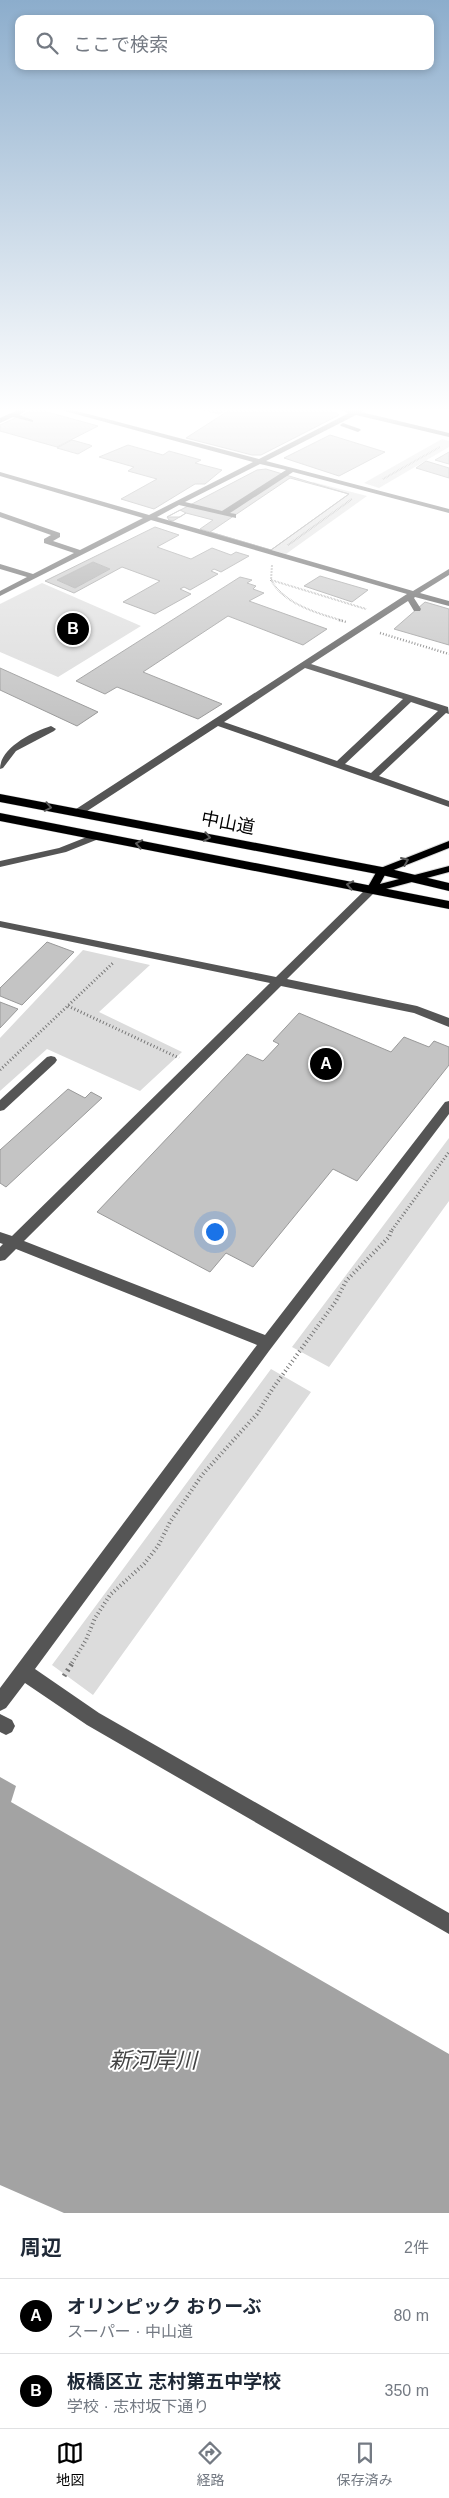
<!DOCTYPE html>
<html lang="ja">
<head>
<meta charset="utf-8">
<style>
	body { margin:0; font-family:Arial,"Noto Sans JP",sans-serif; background:#f6f6f7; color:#1f2937 }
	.you { position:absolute; left:214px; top:1231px; width:18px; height:18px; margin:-12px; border:4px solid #fff; border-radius:50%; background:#1a73e8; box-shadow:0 0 0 8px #1a73e833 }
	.badge { display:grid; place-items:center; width:32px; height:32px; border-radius:50%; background:#000; color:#fff; font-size:16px; font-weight:700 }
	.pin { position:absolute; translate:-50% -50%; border:2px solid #fff; box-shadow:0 1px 5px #0006 }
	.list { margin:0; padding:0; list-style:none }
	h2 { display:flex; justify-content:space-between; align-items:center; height:65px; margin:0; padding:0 20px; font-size:21px }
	h2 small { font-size:16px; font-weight:400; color:#747a83 }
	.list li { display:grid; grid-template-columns:32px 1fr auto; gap:15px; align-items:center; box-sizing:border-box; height:75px; padding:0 20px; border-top:1px solid #e0e1e3 }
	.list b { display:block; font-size:19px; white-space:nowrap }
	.list p { margin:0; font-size:16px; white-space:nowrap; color:#747a83 }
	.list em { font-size:16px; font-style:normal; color:#747a83 }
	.icon { flex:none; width:28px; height:28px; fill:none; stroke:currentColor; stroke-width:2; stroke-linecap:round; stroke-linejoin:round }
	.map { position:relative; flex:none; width:449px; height:2213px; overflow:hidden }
	.search { position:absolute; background:#fff; box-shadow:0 2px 8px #0003; left:15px; right:15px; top:15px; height:55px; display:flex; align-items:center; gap:12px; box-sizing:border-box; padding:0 18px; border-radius:10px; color:#747a83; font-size:19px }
	.sheet { height:215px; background:#fff }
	nav { display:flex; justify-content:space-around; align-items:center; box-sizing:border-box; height:70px; border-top:1px solid #e0e1e3; background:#fff; font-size:14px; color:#747a83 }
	nav a { display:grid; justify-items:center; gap:2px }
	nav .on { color:#000 }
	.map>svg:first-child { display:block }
	.green { fill:#dcdcdc }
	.water { fill:#a3a3a3 }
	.building { fill:#c4c4c4; stroke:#999; fill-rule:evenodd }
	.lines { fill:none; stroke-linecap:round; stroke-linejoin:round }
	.major-casing { stroke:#dbdbdb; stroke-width:2 }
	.highway-casing { stroke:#dbdbdb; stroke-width:1 }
	.path-far4 { stroke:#777; stroke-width:2; stroke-dasharray:0.5 1; stroke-linecap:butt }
	.path-far3 { stroke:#777; stroke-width:2.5; stroke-dasharray:1 2; stroke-linecap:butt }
	.path-far2 { stroke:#777; stroke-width:3; stroke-dasharray:1 2.5; stroke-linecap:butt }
	.path-far1 { stroke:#777; stroke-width:4; stroke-dasharray:1 3; stroke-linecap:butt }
	.path { stroke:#777; stroke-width:5; stroke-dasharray:2 4; stroke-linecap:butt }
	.minor { fill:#555; fill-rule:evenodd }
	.major { fill:#000; fill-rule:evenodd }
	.highway { fill:#000; fill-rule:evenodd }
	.oneway { stroke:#595959 }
	.labels { text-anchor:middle; stroke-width:4; stroke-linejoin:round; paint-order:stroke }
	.street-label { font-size:18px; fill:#000; stroke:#fff }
	.near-water-label { font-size:22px; font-style:italic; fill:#444; stroke:#fff }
</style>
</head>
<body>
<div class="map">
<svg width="449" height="2213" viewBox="0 0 449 2213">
	<rect width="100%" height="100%" fill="#fff"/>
	<path class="green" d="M442 439 449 441V447L379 488 364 483Z
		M313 482 367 496 286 554 271 550 348 494 312 483Z
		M42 583 141 626 58 677 0 652V604Z
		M83 950 150 965 99 1012 182 1052 140 1091 47 1049 0 1091V1038Z
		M449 1138V1201L329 1367 292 1347Z
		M271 1369 311 1392 93 1695 52 1665Z"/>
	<path class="water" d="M93 562 110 569 75 588 57 580Z
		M0 1777 16 1786 11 1802 449 2054V2213H64L0 2185Z"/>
	<path class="building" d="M200 409H227L219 414Z
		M231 409H323L337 413 339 415 261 455H252L186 438Z
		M33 410H40L98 426 57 447 0 431V425Z
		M330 435 385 452 339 476 284 458Z
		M72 440 90 445 92 446 78 454 57 448Z
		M128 445 163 455 169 451 201 460 195 463 222 470 205 484H195L154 509 121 499 157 479 128 471 134 467 99 457Z
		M449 452V464L435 460Z
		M426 461 449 468V478L416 468Z
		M266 469 349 494 271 550 200 529 213 520 186 513 173 521 169 520 167 517 257 470Z
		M290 478 349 494 271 550 210 532Z
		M180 510 186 513 180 517H167Z
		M155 527 179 535 157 547 191 559 212 548 231 555 236 552 249 556 221 572 214 569 211 571 218 574 190 590 184 587 180 589 191 594 155 614 123 602 160 581 122 567 74 593 45 581ZM93 562 110 569 75 588 57 580Z
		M320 576 368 590 352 602 304 586Z
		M240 577 252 580 247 583 256 586 253 589 264 593 249 601 327 629 303 645 228 616 143 672 222 704 198 719 117 687 105 694 76 681Z
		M425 602 449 609V645L394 629Z
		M0 668 98 712 77 726 0 690Z
		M47 942 74 952 22 1005 0 996V988Z
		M0 1002 18 1009 0 1028Z
		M299 1013 391 1052 404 1037 429 1047 434 1041 449 1047V1065L357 1181 333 1169 253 1267 226 1253 210 1272 97 1212 247 1054 263 1061 279 1044 273 1041Z
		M68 1089 85 1098 91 1092 102 1098 6 1187 0 1183V1150Z"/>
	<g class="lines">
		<defs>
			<path id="major" d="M449 841V848L386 873 380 884 449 866V872L371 893 366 890 378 869Z"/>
			<path id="highway" d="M0 794 382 867 449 883V891L382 875 0 802Z
				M0 813 449 901V909L0 821Z"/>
		</defs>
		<use href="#major" class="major-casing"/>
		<use href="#highway" class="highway-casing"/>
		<path class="path-far4" d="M383 479 440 447
			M288 545 352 499
			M272 565 271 580C285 605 318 613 343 621
			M271 580 366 609"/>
		<path class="path-far3" d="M339 620 346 622
			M380 633 449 654"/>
		<path class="path-far2" d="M68 1006 179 1058
			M0 1070 114 962
			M392 1230 449 1152"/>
		<path class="path-far1" d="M72 1663 86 1640 95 1618 110 1595 144 1564 158 1546 170 1522 202 1475 257 1414 273 1388 336 1301 346 1281 389 1237 392 1229"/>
		<path class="path" d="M64 1676 73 1662"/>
		<path class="minor" d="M20 409H29L19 415 33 420V422L13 417 0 423V418Z
			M57 409H69L259 459 349 413 337 409H365L361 412 449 433V437L356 415 266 461 449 509V513L293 472 230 513 236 514V518L179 505 157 517 413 591 449 569V575L420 593 449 601V606L415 597 414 598 421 609 420 611H414L408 601 311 664 448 707 449 714 446 713 379 776 449 801V807L218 726 81 815H73V811L407 594 151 520 0 596V591L27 577 0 569V564L33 574 74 553 44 543V539L51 535 0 517V512L60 533V537L53 541 80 550 143 518 0 476V472L149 515 253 462ZM260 464 286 470 222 511 185 502ZM305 668 403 699 337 761 224 722ZM411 702 438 711 371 773 345 764Z
			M343 423 360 429 361 430 358 432 341 426 340 425Z
			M51 726 56 729 54 731 16 751 3 768 0 769C0 748 32 732 51 726Z
			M97 833 102 836 101 838 66 852 0 867V861L59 848Z
			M371 887 376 890 375 892 287 979 417 1006 449 1018V1027L414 1013 281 986 24 1241 265 1335 445 1102 449 1101V1114L269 1351 35 1669 99 1713 449 1913V1934L87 1725 25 1683 6 1708 0 1711V1688L257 1345 16 1249 5 1260 0 1261V1247L3 1244 0 1243V1232L12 1236 270 983 0 927V921L276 977 367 888Z
			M51 1056 55 1057 57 1060 55 1063 4 1110 0 1111V1100L47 1057Z
			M0 1714 12 1720 15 1726 12 1732 6 1735 0 1732Z"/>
		<use href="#major" class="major"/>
		<use href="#highway" class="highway"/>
	</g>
	<defs><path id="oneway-chevron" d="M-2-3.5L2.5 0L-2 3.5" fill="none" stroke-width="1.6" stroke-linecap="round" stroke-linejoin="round" transform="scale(1.25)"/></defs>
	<g class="oneway">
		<use href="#oneway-chevron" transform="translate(48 807) rotate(11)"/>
		<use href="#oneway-chevron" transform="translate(207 837) rotate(11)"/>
		<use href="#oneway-chevron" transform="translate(139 844) rotate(-169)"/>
		<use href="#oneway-chevron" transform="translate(405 861) rotate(-23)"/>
		<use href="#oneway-chevron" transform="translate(350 885) rotate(-169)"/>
	</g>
	<linearGradient id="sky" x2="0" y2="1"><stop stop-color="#8cadcc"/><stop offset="0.57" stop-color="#fff"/><stop offset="1" stop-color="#fff" stop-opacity="0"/></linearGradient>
	<rect width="449" height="719" fill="url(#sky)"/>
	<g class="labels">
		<g class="street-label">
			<text transform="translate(228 823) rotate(11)" y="6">中山道</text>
		</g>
		<g class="near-water-label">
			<text x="153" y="2068">新河岸川</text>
		</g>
	</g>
</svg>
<div class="you"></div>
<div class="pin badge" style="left:326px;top:1064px">A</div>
<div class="pin badge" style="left:73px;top:629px">B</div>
<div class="search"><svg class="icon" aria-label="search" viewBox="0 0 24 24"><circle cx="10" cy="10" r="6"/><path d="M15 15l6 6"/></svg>ここで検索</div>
</div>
<section class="sheet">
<h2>周辺<small>2件</small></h2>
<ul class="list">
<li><span class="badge">A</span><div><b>オリンピック おりーぶ</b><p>スーパー · 中山道</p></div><em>80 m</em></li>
<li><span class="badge">B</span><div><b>板橋区立 志村第五中学校</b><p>学校 · 志村坂下通り</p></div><em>350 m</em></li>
</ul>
</section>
<nav>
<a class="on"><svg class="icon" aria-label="map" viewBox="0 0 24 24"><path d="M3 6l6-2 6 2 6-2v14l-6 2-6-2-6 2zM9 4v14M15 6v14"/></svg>地図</a>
<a><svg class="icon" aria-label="directions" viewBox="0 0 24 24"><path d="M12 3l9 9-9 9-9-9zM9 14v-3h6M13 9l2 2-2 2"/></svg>経路</a>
<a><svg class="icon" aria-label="saved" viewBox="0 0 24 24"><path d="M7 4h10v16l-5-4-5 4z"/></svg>保存済み</a>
</nav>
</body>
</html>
